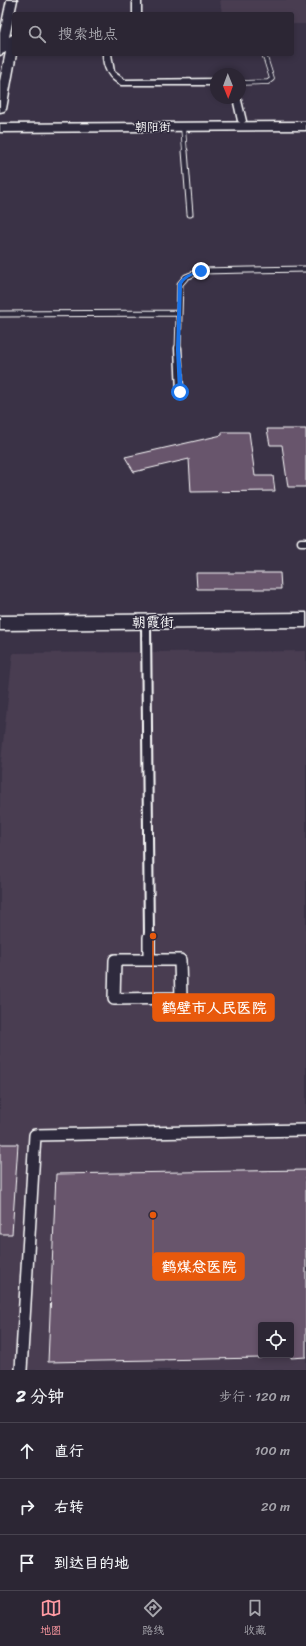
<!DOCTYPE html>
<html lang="zh">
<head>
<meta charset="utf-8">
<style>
	body { margin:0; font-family:Sriracha,"LXGW WenKai TC",sans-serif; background:#342e3c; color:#f1f3f6 }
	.controls { position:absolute; right:12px; bottom:12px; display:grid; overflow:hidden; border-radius:4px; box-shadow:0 2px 6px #0003 }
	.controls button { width:36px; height:36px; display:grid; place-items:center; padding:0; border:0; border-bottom:1px solid #48434f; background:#2c2634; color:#f1f3f6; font:20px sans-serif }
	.compass { position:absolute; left:210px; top:68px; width:36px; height:36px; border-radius:50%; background:#2c2634; box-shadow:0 2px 6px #0003; rotate:179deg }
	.stop { position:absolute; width:12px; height:12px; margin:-9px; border:3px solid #1a73e8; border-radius:50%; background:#fff }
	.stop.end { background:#1a73e8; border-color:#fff; box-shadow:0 1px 4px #0008 }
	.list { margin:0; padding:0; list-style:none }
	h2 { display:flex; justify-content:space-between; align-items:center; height:52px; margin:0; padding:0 16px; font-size:17px }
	h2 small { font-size:13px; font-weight:400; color:#a6a5ac }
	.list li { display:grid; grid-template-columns:26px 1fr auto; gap:12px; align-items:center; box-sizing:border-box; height:56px; padding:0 16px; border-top:1px solid #48434f }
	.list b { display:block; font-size:15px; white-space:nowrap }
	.list em { font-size:13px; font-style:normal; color:#a6a5ac }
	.icon { flex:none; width:22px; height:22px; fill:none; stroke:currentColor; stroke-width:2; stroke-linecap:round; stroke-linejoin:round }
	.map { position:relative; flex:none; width:306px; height:1370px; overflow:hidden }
	.search { position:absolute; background:#2c2634; box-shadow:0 2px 6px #0003; left:12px; right:12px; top:12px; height:44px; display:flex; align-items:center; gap:10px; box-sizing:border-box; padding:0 14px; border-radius:4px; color:#a6a5ac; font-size:15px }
	.sheet { height:220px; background:#2c2634 }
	nav { display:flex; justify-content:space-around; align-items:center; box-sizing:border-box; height:56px; border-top:1px solid #48434f; background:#2c2634; font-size:11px; color:#a6a5ac }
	nav a { display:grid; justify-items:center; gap:2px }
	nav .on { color:#ff9aa2 }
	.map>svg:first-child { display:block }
	.built { fill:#483c51; fill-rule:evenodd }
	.building { fill:#68546c; stroke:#fff }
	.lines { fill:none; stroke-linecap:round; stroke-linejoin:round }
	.service-far4-casing { stroke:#fff; stroke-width:5.5 }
	.service-far3-casing { stroke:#fff; stroke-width:7 }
	.service-far2-casing { stroke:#fff; stroke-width:9 }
	.service-far1-casing { stroke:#fff; stroke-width:12 }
	.service-casing { stroke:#fff; stroke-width:14 }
	.minor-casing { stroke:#fff; stroke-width:3 }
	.tertiary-casing { stroke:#fff; stroke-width:3 }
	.secondary-casing { stroke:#fff; stroke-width:3 }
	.service-far4 { stroke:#2f2a3d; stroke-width:4 }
	.service-far3 { stroke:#2f2a3d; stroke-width:5 }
	.service-far2 { stroke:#2f2a3d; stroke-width:6 }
	.service-far1 { stroke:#2f2a3d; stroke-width:8 }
	.service { stroke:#2f2a3d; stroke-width:11 }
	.minor { fill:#2f2a3d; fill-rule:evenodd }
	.tertiary { fill:#2f2a3d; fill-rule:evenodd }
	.secondary { fill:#2f2a3d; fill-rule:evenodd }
	.route { fill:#1a73e8 }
	.labels { text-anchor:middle; stroke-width:3; stroke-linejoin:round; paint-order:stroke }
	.far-street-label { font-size:12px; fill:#fff; stroke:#2f2a3d }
	.street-label { font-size:14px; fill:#fff; stroke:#2f2a3d }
	.leader { fill:none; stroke:#e8590c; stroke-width:1.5 }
	.callout-dot { fill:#e8590c; stroke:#2f2a3d; stroke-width:1.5 }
	.callout { fill:#e8590c; stroke:#e8590c; stroke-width:1.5 }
	.callout-label { font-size:15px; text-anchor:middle; font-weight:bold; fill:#fff }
</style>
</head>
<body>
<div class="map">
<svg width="306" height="1370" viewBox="0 0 306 1370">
	<rect width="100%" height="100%" fill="#3a3246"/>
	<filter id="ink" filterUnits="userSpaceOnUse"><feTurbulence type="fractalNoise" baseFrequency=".025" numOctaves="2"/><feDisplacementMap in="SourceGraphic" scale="8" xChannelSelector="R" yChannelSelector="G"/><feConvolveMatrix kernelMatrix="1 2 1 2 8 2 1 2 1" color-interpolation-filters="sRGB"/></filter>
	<g filter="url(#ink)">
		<path class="built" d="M220 0H306V24H292V14H222Z
			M306 651V1370H0V770L13 653ZM261 1325H291V1355H261Z"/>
		<path class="building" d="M267 429H306V487H288L282 445H270Z
			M222 432H249L255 476H273L275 491 191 492 189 459 134 472 125 457 222 435Z
			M196 573H280L281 589H197Z
			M0 1144H18L12 1234H0Z
			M306 1170V1357L291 1358V1325H261V1358L48 1362 56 1174Z"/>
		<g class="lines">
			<defs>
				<path id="service-far4" d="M240 83 268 82 272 79 264 54
					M183 127 185 152"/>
				<path id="service-far3" d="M185 151 190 214
					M0 314 179 313
					M178 349 180 284 186 277 201 271 306 269"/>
				<path id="service-far2" d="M178 348 180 392
					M301 542H306"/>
				<path id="service-far1" d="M146 622 149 938"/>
				<path id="service" d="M149 937V960
					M115 960H180L181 998 114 999Z
					M21 1370 35 1135 306 1130"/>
				<path id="minor" d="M133 0H141V14H133Z
					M103 54H111L114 72 125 80 216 79V85H121C108 78 103 68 103 54Z
					M240 96 246 121 242 124 238 121 233 98H240Z"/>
				<path id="tertiary" d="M306 613V627L0 630V616Z"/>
				<path id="secondary" d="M7 0H17L9 37 14 34V54H16L6 109 4 111 0 112V81L6 52 0 55V33Z
					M306 122V130L0 132V124Z"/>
			</defs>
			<use href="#service-far4" class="service-far4-casing"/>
			<use href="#service-far3" class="service-far3-casing"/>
			<use href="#service-far2" class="service-far2-casing"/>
			<use href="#service-far1" class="service-far1-casing"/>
			<use href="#service" class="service-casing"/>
			<use href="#minor" class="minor-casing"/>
			<use href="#tertiary" class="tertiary-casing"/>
			<use href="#secondary" class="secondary-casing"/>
			<use href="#service-far4" class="service-far4"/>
			<use href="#service-far3" class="service-far3"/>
			<use href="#service-far2" class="service-far2"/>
			<use href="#service-far1" class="service-far1"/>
			<use href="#service" class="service"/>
			<use href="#minor" class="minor"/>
			<use href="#tertiary" class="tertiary"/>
			<use href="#secondary" class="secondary"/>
		</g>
	</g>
	<path class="route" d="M201 270 202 272C194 275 187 276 182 284L180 350 183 392 180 394 178 392 176 350 178 284C183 275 191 273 201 270Z"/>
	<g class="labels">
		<g class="far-street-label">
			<text x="153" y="131">朝阳街</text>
		</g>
		<g class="street-label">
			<text transform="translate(153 622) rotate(-1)" y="5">朝霞街</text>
		</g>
	</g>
	<path class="leader" d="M153 936L153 1008M153 1215L153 1266"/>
	<g class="callout-dot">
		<circle cx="153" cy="936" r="4"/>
		<circle cx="153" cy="1215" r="4"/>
	</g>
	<g class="callout">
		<rect x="153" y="994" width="121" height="27" rx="4"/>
		<rect x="153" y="1253" width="91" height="27" rx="4"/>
	</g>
	<g class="callout-label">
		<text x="214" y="1013">鹤壁市人民医院</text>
		<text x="199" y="1272">鹤煤总医院</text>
	</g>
</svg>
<div class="controls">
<button><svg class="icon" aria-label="locate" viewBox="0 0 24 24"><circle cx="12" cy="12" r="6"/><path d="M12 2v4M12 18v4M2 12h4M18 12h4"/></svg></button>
</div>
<svg class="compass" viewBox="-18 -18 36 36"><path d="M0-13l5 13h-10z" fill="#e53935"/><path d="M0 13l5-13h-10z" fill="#a6a5ac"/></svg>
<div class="stop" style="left:180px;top:392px"></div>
<div class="stop end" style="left:201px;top:271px"></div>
<div class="search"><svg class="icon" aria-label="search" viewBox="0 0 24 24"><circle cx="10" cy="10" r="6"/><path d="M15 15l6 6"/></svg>搜索地点</div>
</div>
<section class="sheet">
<h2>2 分钟<small>步行 · 120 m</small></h2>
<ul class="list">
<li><svg class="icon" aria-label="ahead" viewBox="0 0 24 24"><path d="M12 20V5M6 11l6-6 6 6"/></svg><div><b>直行</b></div><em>100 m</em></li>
<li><svg class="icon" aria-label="right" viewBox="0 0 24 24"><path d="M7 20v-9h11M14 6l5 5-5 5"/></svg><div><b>右转</b></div><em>20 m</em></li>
<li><svg class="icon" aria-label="arrive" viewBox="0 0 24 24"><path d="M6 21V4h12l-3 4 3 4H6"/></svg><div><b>到达目的地</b></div></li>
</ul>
</section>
<nav>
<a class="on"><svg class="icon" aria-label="map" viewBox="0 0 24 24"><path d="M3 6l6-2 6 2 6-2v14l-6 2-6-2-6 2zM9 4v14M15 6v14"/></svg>地图</a>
<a><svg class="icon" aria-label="directions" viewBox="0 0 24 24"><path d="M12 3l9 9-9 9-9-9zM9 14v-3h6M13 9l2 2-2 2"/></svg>路线</a>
<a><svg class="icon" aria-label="saved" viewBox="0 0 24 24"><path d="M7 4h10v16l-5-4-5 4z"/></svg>收藏</a>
</nav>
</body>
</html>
